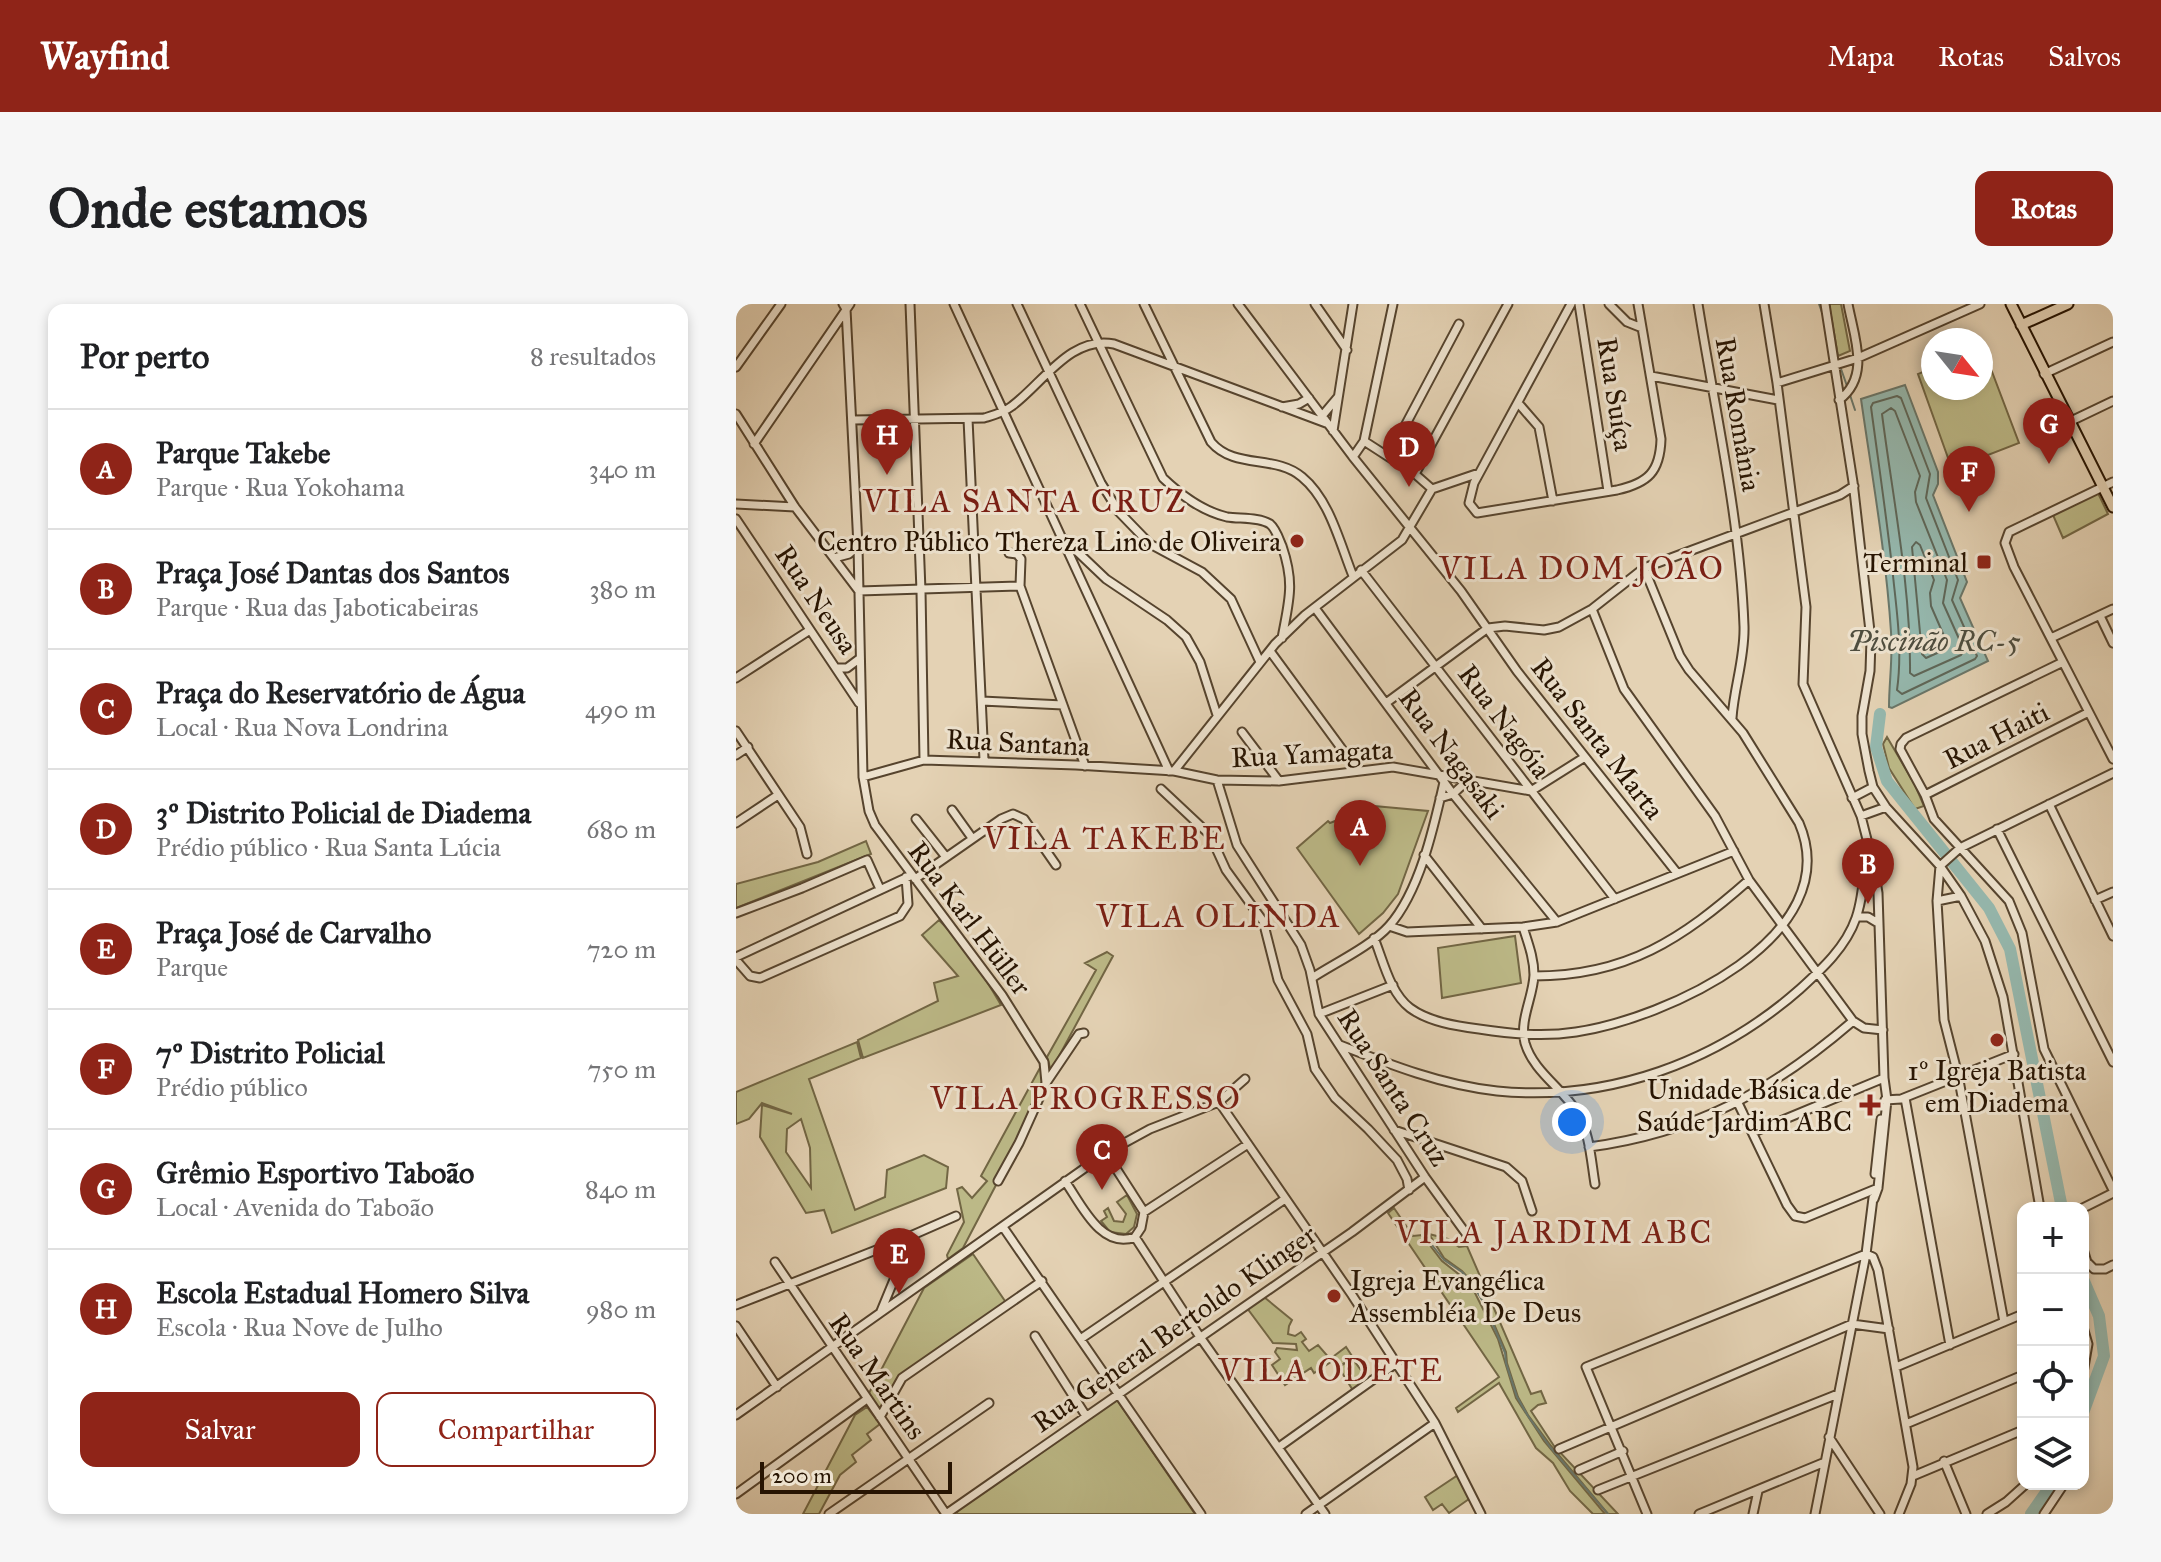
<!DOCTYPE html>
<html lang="pt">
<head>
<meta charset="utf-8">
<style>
	body { margin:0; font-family:"IM FELL Great Primer",serif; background:#f6f6f6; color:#202124 }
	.controls { position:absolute; right:24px; bottom:24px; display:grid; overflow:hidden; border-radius:16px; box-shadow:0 4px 12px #0003 }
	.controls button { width:72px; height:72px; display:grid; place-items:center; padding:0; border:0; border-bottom:2px solid #e0e0e0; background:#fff; color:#202124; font:40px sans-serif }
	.compass { position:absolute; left:1185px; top:24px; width:72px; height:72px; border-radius:50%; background:#fff; box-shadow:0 4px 12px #0003; rotate:120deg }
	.scale { position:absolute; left:24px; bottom:20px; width:192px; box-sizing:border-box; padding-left:8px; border:4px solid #271402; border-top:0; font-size:22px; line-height:28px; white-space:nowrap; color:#271402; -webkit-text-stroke:6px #ede2ce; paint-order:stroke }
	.you { position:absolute; left:836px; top:818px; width:28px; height:28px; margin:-20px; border:6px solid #fff; border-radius:50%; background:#1a73e8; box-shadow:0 0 0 12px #1a73e833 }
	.badge { display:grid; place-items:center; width:52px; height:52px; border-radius:50%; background:#8f2418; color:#fff; font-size:26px; font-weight:700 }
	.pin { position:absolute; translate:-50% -66px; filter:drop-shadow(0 2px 4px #0008) }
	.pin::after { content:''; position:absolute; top:42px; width:28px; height:24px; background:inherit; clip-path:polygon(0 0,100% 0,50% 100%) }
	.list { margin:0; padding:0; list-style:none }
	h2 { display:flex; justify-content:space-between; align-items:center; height:104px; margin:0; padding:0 32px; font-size:34px }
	h2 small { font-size:26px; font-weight:400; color:#757577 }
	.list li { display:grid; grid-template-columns:52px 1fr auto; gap:24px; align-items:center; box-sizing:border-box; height:120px; padding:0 32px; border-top:2px solid #e0e0e0 }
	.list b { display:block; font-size:30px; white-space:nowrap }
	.list p { margin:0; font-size:26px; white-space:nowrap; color:#757577 }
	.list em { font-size:26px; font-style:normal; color:#757577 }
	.actions { display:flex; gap:16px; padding:24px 32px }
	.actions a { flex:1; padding:18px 0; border:2px solid #8f2418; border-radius:16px; text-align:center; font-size:28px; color:#8f2418 }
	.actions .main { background:#8f2418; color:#fff }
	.icon { flex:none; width:44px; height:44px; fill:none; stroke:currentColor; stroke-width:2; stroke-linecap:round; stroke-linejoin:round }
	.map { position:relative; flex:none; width:1377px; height:1210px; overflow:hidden; border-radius:16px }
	header { display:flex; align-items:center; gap:48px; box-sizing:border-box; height:112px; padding:0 40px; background:#8f2418; color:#fff }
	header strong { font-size:38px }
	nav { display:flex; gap:44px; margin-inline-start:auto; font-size:28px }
	.intro { display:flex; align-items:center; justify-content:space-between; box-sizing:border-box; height:192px; padding:0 48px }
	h1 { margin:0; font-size:56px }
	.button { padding:20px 36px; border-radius:16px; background:#8f2418; color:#fff; font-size:28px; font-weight:700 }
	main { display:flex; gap:48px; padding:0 48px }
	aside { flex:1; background:#fff; border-radius:16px; box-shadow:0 4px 12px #0003 }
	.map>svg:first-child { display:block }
	.green { fill:#bcb987; stroke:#726644; stroke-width:2; fill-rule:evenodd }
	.water { fill:#95b8ae; stroke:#697669; stroke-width:2 }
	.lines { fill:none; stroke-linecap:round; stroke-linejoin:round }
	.shore { stroke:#5e6658; stroke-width:2 }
	.stream { stroke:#697669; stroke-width:2 }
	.river { stroke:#95b8ae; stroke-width:12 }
	.minor-casing { stroke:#56442e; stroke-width:11 }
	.major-casing { stroke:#271402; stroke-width:13 }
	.minor { stroke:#ede2ce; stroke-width:7 }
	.major { stroke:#e4d2b4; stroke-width:9 }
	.poi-dot { fill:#8f2418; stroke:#ede2ce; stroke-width:3 }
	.labels { text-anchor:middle; stroke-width:6; stroke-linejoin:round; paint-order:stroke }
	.street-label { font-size:28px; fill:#271402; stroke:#ede2ce }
	.poi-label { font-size:28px; fill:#271402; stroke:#ede2ce; text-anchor:end }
	.water-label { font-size:30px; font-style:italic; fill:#4e4d3e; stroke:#ede2ce }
	.quarter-label { font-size:32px; letter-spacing:2px; fill:#7a1f14; stroke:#ede2ce }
</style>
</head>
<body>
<header>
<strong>Wayfind</strong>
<nav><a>Mapa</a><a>Rotas</a><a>Salvos</a></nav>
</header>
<div class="intro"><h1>Onde estamos</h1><a class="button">Rotas</a></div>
<main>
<aside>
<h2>Por perto<small>8 resultados</small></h2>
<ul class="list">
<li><span class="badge">A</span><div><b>Parque Takebe</b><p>Parque · Rua Yokohama</p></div><em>340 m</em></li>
<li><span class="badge">B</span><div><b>Praça José Dantas dos Santos</b><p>Parque · Rua das Jaboticabeiras</p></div><em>380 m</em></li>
<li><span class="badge">C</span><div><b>Praça do Reservatório de Água</b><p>Local · Rua Nova Londrina</p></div><em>490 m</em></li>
<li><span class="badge">D</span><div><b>3º Distrito Policial de Diadema</b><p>Prédio público · Rua Santa Lúcia</p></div><em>680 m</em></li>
<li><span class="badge">E</span><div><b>Praça José de Carvalho</b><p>Parque</p></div><em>720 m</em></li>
<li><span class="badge">F</span><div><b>7º Distrito Policial</b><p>Prédio público</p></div><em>750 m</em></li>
<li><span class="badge">G</span><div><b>Grêmio Esportivo Taboão</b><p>Local · Avenida do Taboão</p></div><em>840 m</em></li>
<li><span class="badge">H</span><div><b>Escola Estadual Homero Silva</b><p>Escola · Rua Nove de Julho</p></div><em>980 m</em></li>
</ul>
<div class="actions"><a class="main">Salvar</a><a>Compartilhar</a></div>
</aside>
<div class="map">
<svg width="1377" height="1210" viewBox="0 0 1377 1210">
	<rect width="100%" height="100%" fill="#e4d2b4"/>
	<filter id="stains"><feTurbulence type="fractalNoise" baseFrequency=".0025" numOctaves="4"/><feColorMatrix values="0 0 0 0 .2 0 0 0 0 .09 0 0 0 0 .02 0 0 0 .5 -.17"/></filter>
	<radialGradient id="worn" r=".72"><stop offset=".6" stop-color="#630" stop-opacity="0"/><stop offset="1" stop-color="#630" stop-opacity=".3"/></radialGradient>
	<path class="green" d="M1093 0H1105L1114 47 1102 52Z
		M1247 44 1283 139 1216 165 1182 70 1197 64V84H1245V45Z
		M1362 189 1372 210 1327 234 1317 211Z
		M1151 433 1179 481 1188 502 1179 505 1153 464 1147 440Z
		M638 502 692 507 662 590 647 609 623 630 561 544 592 517 594 519Z
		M130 537 135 550 0 604V580L82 558Z
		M203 616C229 642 247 670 265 701L127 754 122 736 202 697 198 679 222 672 186 631Z
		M779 632 785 679 706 694 702 644Z
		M371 648 377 652 315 767 311 753 360 666 349 659Z
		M121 738 125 754 73 775 119 906 149 893 151 866 188 851 212 863 210 884 96 929 88 906 70 909 24 833 26 801 56 810 26 799 13 815 0 820V788ZM65 815 74 844 75 884 50 848 51 825Z
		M305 762 308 778 282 839 227 944 212 955 211 951 228 918 221 885 226 883 236 894 251 877 245 872Z
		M391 891 401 910 398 923 390 930 374 928 365 917 371 913 368 907 372 904 378 917 387 918 390 910 381 898Z
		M658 904 677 932 686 931 706 957 734 979 762 1035 780 1094 808 1137 869 1210H857L834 1187 817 1159 800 1144 763 1079 722 1108 720 1104 763 1073 652 909Z
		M693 930 712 935 723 943 731 942 795 1090 805 1087 810 1099 802 1101 795 1107 818 1142 882 1210H872L815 1142 792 1111 782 1093 771 1059 770 1048 749 999 737 979 726 967 708 954Z
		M237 950 271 1000 170 1069 144 1110 132 1091 188 984Z
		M528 993 556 1016 553 1022 552 1030 559 1032 565 1028 570 1035 566 1038 573 1047 582 1041 594 1055 610 1043 616 1052 605 1062 616 1054 633 1077 618 1088 598 1056 578 1069 575 1064 549 1081 536 1061 544 1055 539 1048 541 1044 561 1046 560 1040 537 1039 511 1004Z
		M381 1096 459 1210H222L220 1208Z
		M131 1103 144 1120 131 1130 135 1136 116 1151 120 1158 104 1171 83 1210H67L119 1111Z
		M722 1171 733 1195 713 1209 706 1200 697 1206 689 1193Z"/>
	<path class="water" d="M1169 81 1202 168V180L1197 191 1231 278 1224 294 1252 357 1156 404 1153 403C1153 378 1157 354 1155 328 1150 250 1136 172 1125 95Z"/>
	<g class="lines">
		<path class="shore" d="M1161 92 1165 94 1194 170 1190 194 1222 276 1216 296 1241 352 1239 355 1166 390 1161 386C1166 351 1162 316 1158 281 1152 222 1143 163 1135 103L1137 99Z
			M1155 104 1159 107 1184 172 1179 188 1180 198 1211 276 1207 299 1228 346 1225 351 1178 372 1174 369C1175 283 1157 196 1146 110Z
			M1180 238 1184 241 1198 276 1194 289 1195 302 1212 341 1210 345 1190 354 1186 350 1176 243Z"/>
		<path class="stream" d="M1083 0 1088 14
			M1104 62 1111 82
			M1113 88 1119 106
			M692 936 708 956 726 968 736 980 748 999 769 1049 770 1059 781 1093 792 1112 814 1143 872 1210"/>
		<path class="river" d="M1144 410 1140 443 1151 477 1253 604 1274 645 1326 904
			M1347 975 1363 1012 1368 1052 1347 1109
			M1295 1210 1316 1180"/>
		<defs>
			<path id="minor" d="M107 0 110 5 122 242 127 473 133 507 139 521 266 691 308 758 310 779
				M174 0 185 287 188 456
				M218 0 433 467
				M281 0 365 179 383 208 414 240 466 268 495 295 524 358
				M344 0 427 174C446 192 466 207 491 213 504 215 523 213 534 220 540 225 543 235 546 242 559 280 553 296 546 334
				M408 0 475 138C499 166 539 150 566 173 594 196 604 240 617 272
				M502 0 617 153 725 287 781 367 941 569
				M579 0 611 46
				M835 0 738 179 733 199 741 209 881 186C912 179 924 168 925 135L902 0
				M843 0 872 187
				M873 0 891 18 906 24
				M962 0C979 107 1004 214 1008 322 1009 354 998 383 996 414
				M1028 0 1041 79 1070 303 1067 380 1125 512 1137 559 1142 589 1148 774 1151 796 1142 884 1138 895
				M1089 0 1117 178 1135 336 1134 367 1126 412V430L1133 467 1137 483 1150 503 1204 562 1225 592 1249 637 1267 693 1304 904
				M0 63 45 0
				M1308 70 1377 38
				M915 72 1042 96
				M1041 79 1122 54 1244 0
				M1103 96C1135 72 1118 33 1112 0
				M783 100 803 123 817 197
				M546 103 563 100 573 94
				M0 110 59 203 122 286
				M586 112 602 93
				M232 115 248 456
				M117 116 248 114C258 111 267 109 276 102 307 79 335 31 378 40L590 119
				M1333 118 1377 97
				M597 127 617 0
				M628 137 679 170 696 185
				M18 140 114 0
				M653 152 723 20
				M617 153 628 137 657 0
				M679 170 772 0
				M1377 178 1273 228 1269 239 1278 263 1377 455
				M696 185 743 169
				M0 200 59 203
				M0 215 123 399
				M328 235 370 275 431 316 450 333 464 358 481 411
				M273 249 281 250 285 255 284 282 349 462
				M98 254 113 250 122 242
				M625 266 879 595
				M123 287 284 282
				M579 304 717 490 821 618
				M856 305 888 385 979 512 1013 576 1117 717 1128 724 1147 726
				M1364 312 1377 339
				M1315 334 1377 305
				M534 347 622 467
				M1327 358 1170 434 1165 440 1164 445 1189 491 1198 515 1273 597 1286 629 1308 745 1377 886
				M101 364H111L123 355
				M0 374 74 326
				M246 397 327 401
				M650 399 752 324 769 322 808 326 823 323 856 305 908 264 1104 191 1118 182
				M0 427 64 523 71 550
				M506 428 543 477
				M0 451 12 443
				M438 467 539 340 569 311 666 236 696 185
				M127 473 188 456 340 461 438 467 481 476 543 477 657 463 795 487 849 453
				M481 476 501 541 565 641 574 666 583 710 689 873 734 935
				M425 485 474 531 490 566 527 617 542 676 571 730 579 765 599 794 632 825 661 856 671 875 673 886
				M1189 491 1351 409
				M704 494 717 490 732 476
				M1116 494 1137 483
				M1313 500 1377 632
				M216 506 236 534
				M1125 512 1150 503
				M180 515 210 553
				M0 519 42 491
				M1261 525 1377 758
				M688 551 746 625
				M179 575 265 515 277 510 288 515 320 561
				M1359 596 1377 588
				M1201 597 1225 592
				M0 609 66 584 131 556 144 585
				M1121 613H1132L1142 619
				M653 622 671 628 787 623 821 618 998 547
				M787 623C792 639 798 654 798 671 797 694 783 716 789 739 797 767 826 784 841 808 854 829 855 856 859 880
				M638 634C647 656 654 689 674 704 693 718 720 722 743 725 776 730 807 733 840 728 928 715 1112 633 1063 519L1007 429 953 366 944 352 908 264
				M0 653 174 572
				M0 656 14 672 24 674 164 612 172 600 170 573
				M798 672C891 672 946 635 1013 576
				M576 674C599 659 635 642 653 622 684 587 698 522 708 478
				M583 710 657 681
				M604 741C655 761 706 781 761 787 873 798 981 758 1064 685 1086 665 1110 643 1120 614 1128 591 1128 565 1131 542
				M1169 794 1214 1041
				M1149 796 1165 795 1278 750
				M483 798 616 991 699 1119 745 1210
				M1002 799 1051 901 1059 912 1069 914 1142 884
				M658 826 770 863 786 877 796 907
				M1018 828 1148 774
				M853 843C959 829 1036 787 1117 717
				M1139 870 1145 815
				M262 877 283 839 310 779 343 730 348 729
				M329 877C345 900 365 946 399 933L405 924 408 908 370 849
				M1347 904 1377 889
				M408 908 512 840
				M267 923 465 1210
				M399 933 464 1033 589 1210
				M1347 945 1351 958 1358 965H1369L1377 961
				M1130 950 1137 953 1142 966 1177 1163 1175 1180 1163 1210
				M39 958 210 1210
				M0 1001 163 937 220 912
				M145 1007 162 966 163 937
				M1268 1018 1222 771 1208 716 1201 597 1204 562 1224 544 1377 469
				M0 1022 41 1083
				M1347 1023 1352 1040 1347 1069
				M299 1032 350 1112
				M346 1034 549 895
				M1160 1063 1287 1010
				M0 1111 370 849 414 825 483 798 509 775
				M144 1113 166 1074 306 977
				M1170 1120 1287 1071
				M1093 1133 1144 1210
				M543 1143 659 1060
				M823 1145 1116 1020 1153 1025
				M1208 1157 1230 1210
				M843 1166 887 1147
				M1177 1172 1287 1126
				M862 1186 1102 1090
				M0 1190 131 1095
				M93 1210 253 1099
				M210 1210 616 928 689 873
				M570 1210 699 1119
				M911 1210 850 1063 1130 950
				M963 1210 1089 1158
				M1017 1210 1022 1187
				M1079 1210 1130 950 1137 894
				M1251 1210 1270 1198 1290 1180
				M1308 1210 1328 1180"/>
			<path id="major" d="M1275 0 1377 203
				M1285 21 1332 0"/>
		</defs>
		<use href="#minor" class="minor-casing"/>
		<use href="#major" class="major-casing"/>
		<use href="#minor" class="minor"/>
		<use href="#major" class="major"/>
	</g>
	<g class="poi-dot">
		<circle cx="561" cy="237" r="8"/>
		<rect x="1240" y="250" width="16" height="16" rx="4"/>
		<circle cx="1261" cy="736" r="8"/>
		<path d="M1130 789h8v8h8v8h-8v8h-8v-8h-8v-8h8z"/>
		<circle cx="598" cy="992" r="8"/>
	</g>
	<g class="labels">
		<g class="street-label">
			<text transform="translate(880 90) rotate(81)" y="10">Rua Suíça</text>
			<text transform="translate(1003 110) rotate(80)" y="10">Rua România</text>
			<text transform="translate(81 295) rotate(56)" y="10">Rua Neusa</text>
			<text transform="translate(769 417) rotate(53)" y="10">Rua Nagóia</text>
			<text transform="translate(1260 431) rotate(-27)" y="10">Rua Haiti</text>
			<text transform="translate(862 434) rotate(52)" y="10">Rua Santa Marta</text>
			<text transform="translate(282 438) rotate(3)" y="10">Rua Santana</text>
			<text transform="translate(576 449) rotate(-3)" y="10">Rua Yamagata</text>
			<text transform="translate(716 449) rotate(53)" y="10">Rua Nagasaki</text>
			<text transform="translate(234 614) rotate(53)" y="10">Rua Karl Hüller</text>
			<text transform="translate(658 783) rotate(57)" y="10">Rua Santa Cruz</text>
			<text transform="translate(438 1024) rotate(-35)" y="10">Rua General Bertoldo Klinger</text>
			<text transform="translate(142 1072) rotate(55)" y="10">Rua Martins</text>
		</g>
		<g class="poi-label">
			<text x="545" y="247">Centro Público Thereza Lino de Oliveira</text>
			<text x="1232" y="268">Terminal</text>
			<text x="1261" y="776" text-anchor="middle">1º Igreja Batista<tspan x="1261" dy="32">em Diadema</tspan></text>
			<text x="1116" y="795">Unidade Básica de<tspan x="1116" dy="32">Saúde Jardim ABC</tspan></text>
			<text x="614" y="986" text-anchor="start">Igreja Evangélica<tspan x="614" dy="32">Assembléia De Deus</tspan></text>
		</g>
		<g class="water-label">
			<text x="1198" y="347">Piscinão RC-5</text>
		</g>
		<g class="quarter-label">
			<text x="289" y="208">VILA SANTA CRUZ</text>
			<text x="846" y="275">VILA DOM JOÃO</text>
			<text x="369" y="545">VILA TAKEBE</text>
			<text x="483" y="623">VILA OLINDA</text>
			<text x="350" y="805">VILA PROGRESSO</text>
			<text x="818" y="939">VILA JARDIM ABC</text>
			<text x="595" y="1077">VILA ODETE</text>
		</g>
	</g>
	<rect width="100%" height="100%" filter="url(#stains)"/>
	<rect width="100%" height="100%" fill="url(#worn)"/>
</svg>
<div class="controls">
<button>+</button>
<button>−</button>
<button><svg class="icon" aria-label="locate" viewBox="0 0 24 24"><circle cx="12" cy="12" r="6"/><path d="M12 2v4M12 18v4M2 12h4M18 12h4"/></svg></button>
<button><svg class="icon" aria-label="layers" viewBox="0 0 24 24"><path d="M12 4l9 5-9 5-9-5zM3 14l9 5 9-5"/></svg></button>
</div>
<svg class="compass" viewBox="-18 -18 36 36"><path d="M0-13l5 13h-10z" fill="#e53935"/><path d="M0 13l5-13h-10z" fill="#757577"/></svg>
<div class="scale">200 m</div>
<div class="you"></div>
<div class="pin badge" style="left:624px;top:562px">A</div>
<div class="pin badge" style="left:1132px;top:600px">B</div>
<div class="pin badge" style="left:366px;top:886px">C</div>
<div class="pin badge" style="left:673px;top:183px">D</div>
<div class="pin badge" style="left:163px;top:990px">E</div>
<div class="pin badge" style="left:1233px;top:208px">F</div>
<div class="pin badge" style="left:1313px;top:160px">G</div>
<div class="pin badge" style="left:151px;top:171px">H</div>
</div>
</main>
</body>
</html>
